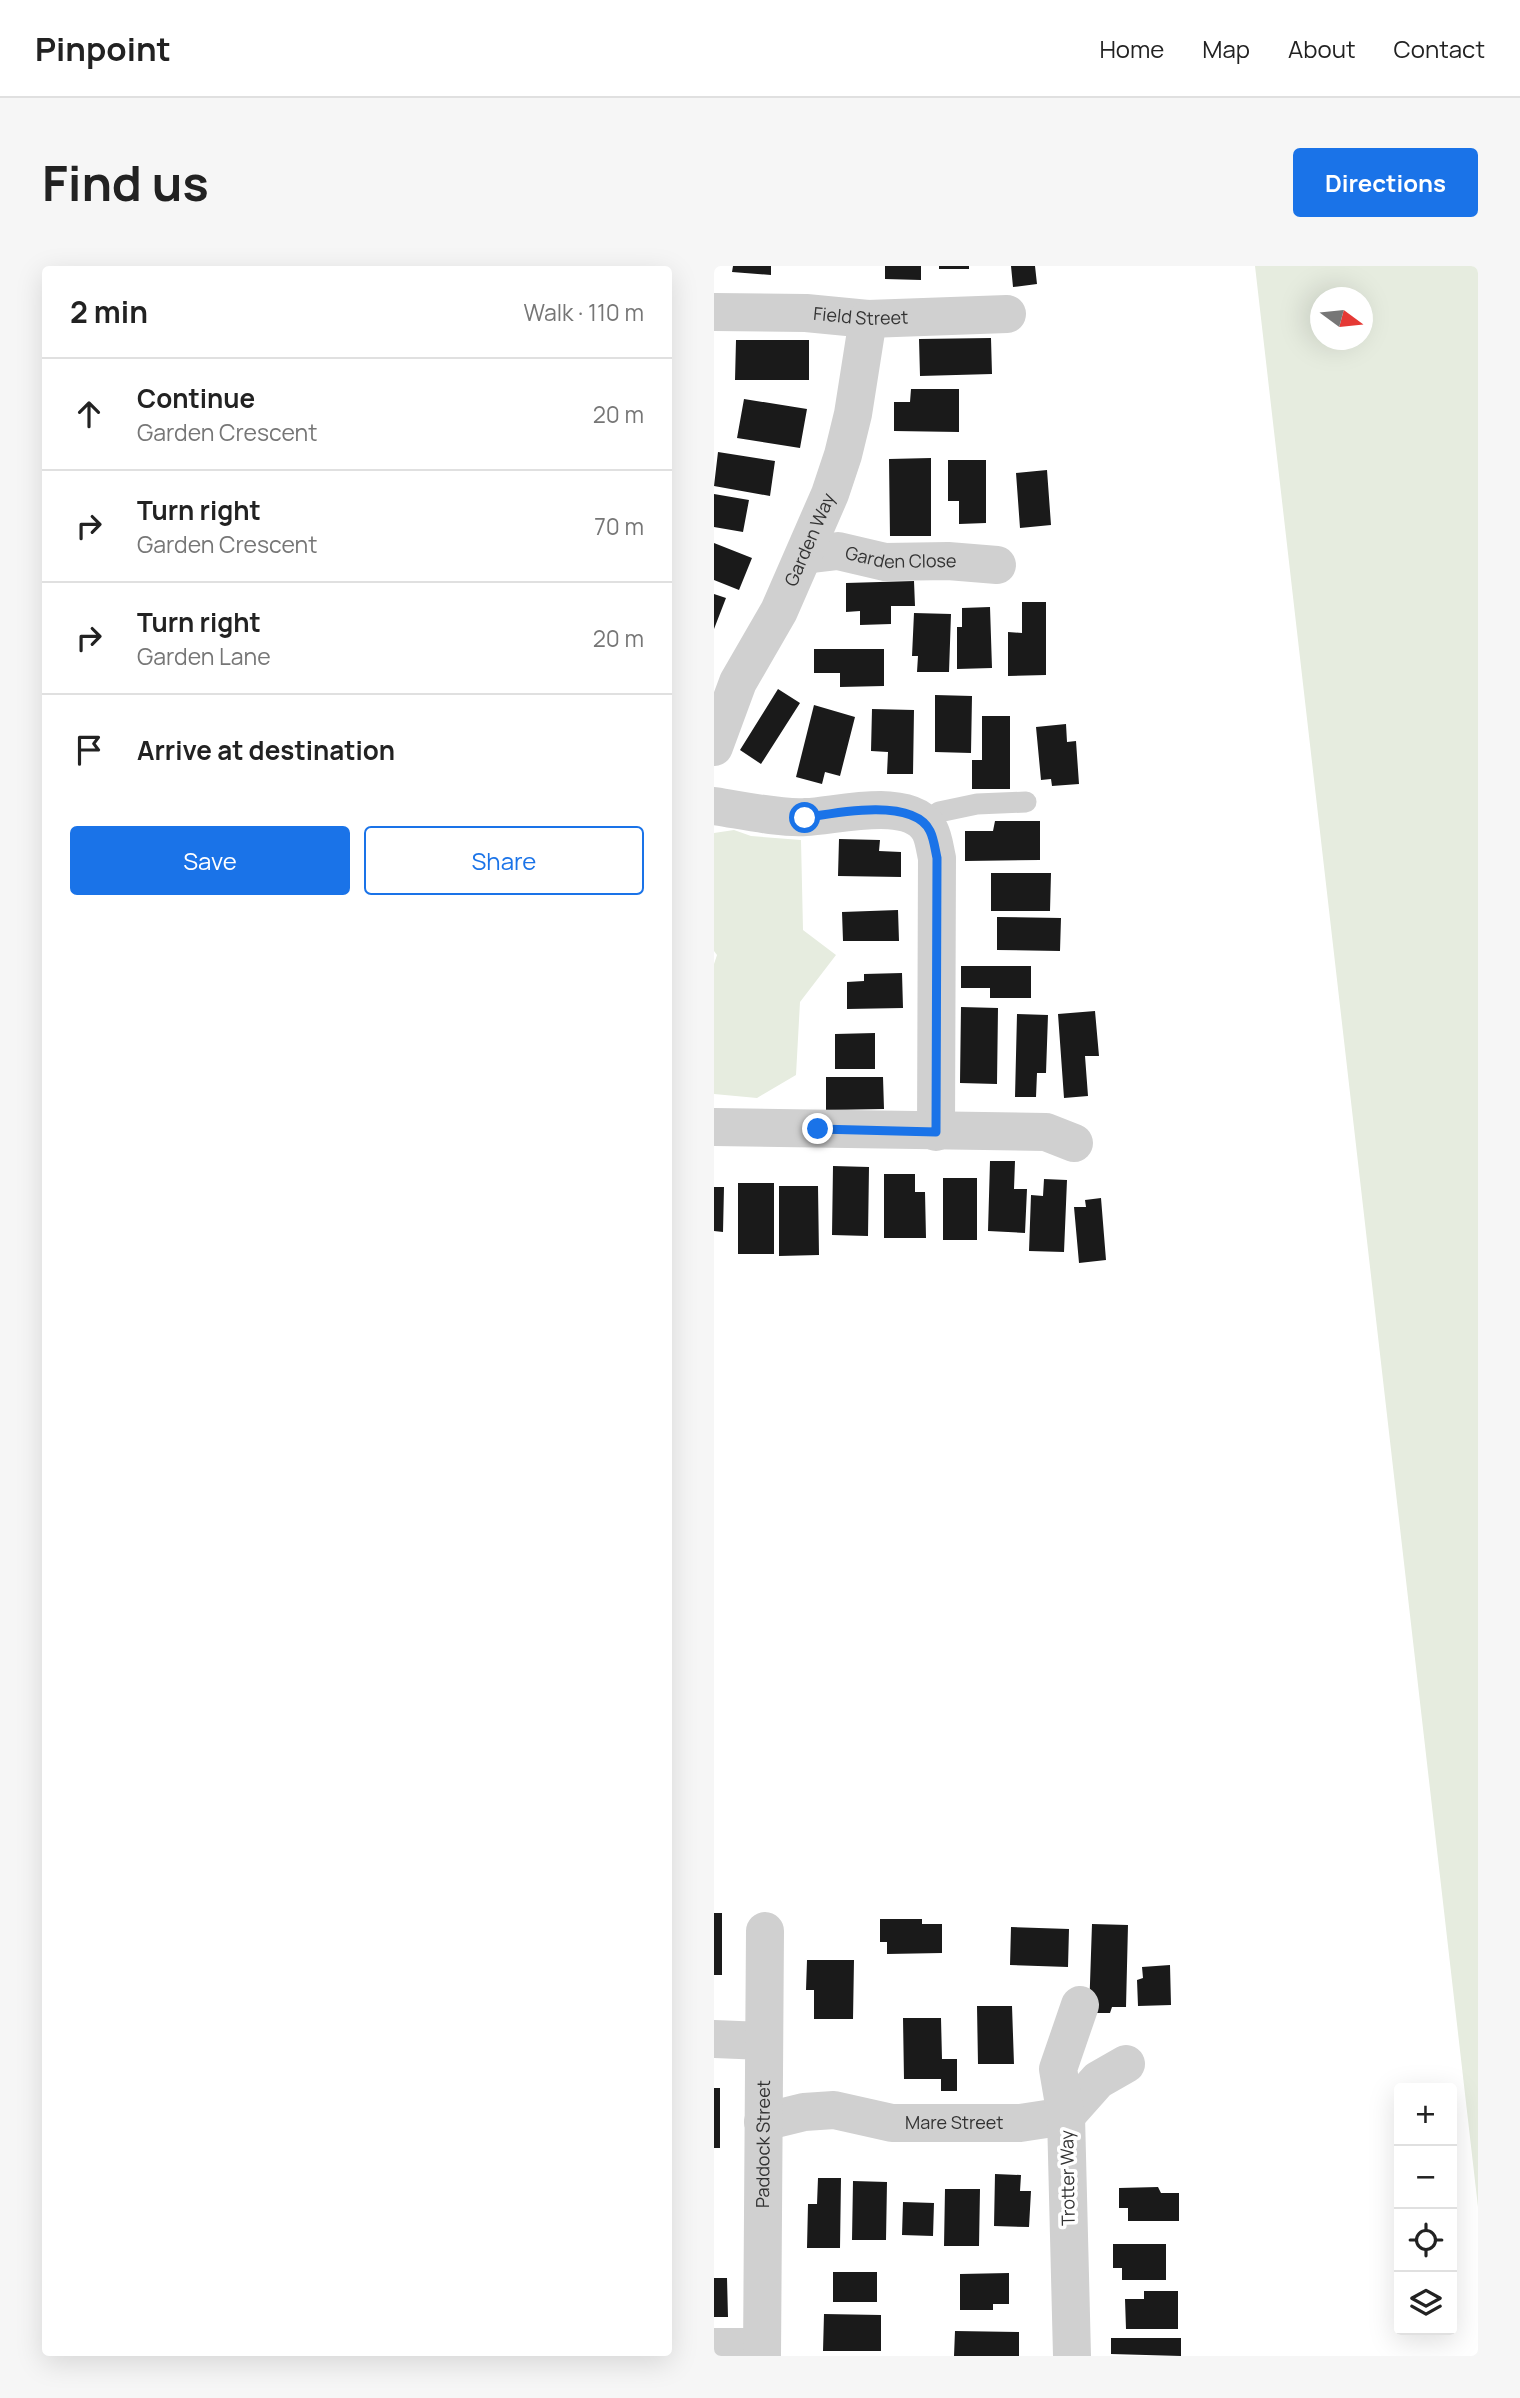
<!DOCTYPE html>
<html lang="en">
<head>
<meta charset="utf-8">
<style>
	body { margin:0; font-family:Manrope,sans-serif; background:#f6f6f6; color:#222 }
	.controls { position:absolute; right:21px; bottom:21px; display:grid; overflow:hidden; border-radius:7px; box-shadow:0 7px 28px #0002 }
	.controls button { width:63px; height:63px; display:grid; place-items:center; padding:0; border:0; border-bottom:2px solid #e0e0e0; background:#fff; color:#222; font:35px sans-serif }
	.compass { position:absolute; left:596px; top:21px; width:63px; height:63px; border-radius:50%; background:#fff; box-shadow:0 7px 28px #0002; rotate:105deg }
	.stop { position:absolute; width:21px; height:21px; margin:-16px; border:5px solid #1a73e8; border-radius:50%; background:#fff }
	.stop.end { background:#1a73e8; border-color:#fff; box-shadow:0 2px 7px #0008 }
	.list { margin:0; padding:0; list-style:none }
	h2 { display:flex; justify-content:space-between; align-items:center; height:91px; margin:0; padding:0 28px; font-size:30px }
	h2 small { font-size:23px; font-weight:400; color:#767676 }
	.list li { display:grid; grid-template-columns:46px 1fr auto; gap:21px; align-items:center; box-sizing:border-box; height:112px; padding:0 28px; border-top:2px solid #e0e0e0 }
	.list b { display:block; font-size:26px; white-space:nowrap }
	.list p { margin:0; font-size:23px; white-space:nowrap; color:#767676 }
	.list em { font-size:23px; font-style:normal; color:#767676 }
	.actions { display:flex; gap:14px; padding:21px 28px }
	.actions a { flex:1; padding:16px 0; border:2px solid #1a73e8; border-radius:7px; text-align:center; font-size:24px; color:#1a73e8 }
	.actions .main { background:#1a73e8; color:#fff }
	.icon { flex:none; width:38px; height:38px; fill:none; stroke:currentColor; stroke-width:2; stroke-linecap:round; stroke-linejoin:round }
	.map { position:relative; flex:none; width:764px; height:2090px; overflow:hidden; border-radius:7px }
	header { display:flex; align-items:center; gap:42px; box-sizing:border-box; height:98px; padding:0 35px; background:#fff; border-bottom:2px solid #e0e0e0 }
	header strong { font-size:33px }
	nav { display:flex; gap:38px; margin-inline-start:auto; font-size:24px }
	.intro { display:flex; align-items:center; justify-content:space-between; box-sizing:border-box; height:168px; padding:0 42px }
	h1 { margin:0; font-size:49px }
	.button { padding:18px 32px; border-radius:7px; background:#1a73e8; color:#fff; font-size:24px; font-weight:700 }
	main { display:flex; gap:42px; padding:0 42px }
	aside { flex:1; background:#fff; border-radius:7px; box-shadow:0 7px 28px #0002 }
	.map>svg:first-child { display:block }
	.green { fill:#e6ecdf; fill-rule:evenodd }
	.building { fill:#1a1a1a }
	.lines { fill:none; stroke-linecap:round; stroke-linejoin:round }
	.lane { stroke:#d0d0d0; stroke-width:21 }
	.street { stroke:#d0d0d0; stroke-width:38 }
	.route { stroke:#1a73e8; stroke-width:9 }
	.labels { text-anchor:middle; stroke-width:7; stroke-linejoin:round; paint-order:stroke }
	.street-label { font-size:18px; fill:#333; stroke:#fff }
</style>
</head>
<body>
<header>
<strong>Pinpoint</strong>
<nav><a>Home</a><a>Map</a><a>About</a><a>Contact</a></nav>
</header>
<div class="intro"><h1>Find us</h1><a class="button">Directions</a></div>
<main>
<aside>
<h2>2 min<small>Walk · 110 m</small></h2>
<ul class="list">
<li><svg class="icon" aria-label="ahead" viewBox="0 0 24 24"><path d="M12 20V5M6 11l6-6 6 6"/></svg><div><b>Continue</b><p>Garden Crescent</p></div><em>20 m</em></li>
<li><svg class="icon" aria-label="right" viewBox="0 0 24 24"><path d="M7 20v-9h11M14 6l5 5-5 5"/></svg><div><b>Turn right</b><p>Garden Crescent</p></div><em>70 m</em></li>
<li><svg class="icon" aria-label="right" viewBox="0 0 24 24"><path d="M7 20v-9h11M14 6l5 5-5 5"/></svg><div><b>Turn right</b><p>Garden Lane</p></div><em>20 m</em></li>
<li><svg class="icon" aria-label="arrive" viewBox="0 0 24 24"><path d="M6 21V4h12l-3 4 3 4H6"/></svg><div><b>Arrive at destination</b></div></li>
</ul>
<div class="actions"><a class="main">Save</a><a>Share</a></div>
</aside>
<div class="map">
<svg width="764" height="2090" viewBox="0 0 764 2090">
	<rect width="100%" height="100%" fill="#fff"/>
	<path class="green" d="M541 0H764V1941ZM606 32H648V74H606Z
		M20 564 37 570 87 574 89 664 122 689 86 736 82 809 43 832 0 828V698L3 689 0 685V567Z"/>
	<path class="building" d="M19 0H57V9L18 6Z
		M171 0H207V14L171 13Z
		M225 0H255V3H225Z
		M297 0H321L323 18 299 21Z
		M277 72 278 108 206 110 205 73Z
		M22 74H95V114H21Z
		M197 123H245V166L180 165V136H196Z
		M30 133 93 143 86 182 23 172Z
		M4 186 61 195 56 230 0 220Z
		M217 192V270H176L175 193Z
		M234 194H272V257L245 258V235H234Z
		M333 204 337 259 306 262 302 207Z
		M0 228 35 234 29 266 0 261Z
		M0 277 38 292 25 324 0 314Z
		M200 315 201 340H177V358L146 359V345L132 346V317Z
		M0 328 12 332 0 363Z
		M308 336H332V409L294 410V366L308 367Z
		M276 341 278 402 243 403V361H248V342Z
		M200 347 237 348 235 406H203L204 390H198Z
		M100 383H170V420L126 421V407H100Z
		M64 423 86 437 47 498 26 484Z
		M221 429 258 430 257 487 221 486Z
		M100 439 141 451 126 510 111 506 108 518 82 511Z
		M158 443 200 444 199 508H173L174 486 157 485Z
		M268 450H296V523H258V494H268Z
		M352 458 353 476 362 475 365 518 338 520 337 513 327 514 322 461Z
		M281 555H326V594L251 595V565H279Z
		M125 573 166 574 165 585 187 586V611L124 610Z
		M277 607H337L336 645H277Z
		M184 644 185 675H129L128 646Z
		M283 651 347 652 346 685 283 684Z
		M247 700H317V732H276V722H247Z
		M188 707 189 742 133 743V716L150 715V708Z
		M247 741 284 742 283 818 246 817Z
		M381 745 385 790H371L374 830 350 832 344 748Z
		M303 748 334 749 332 807H323L322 831H301Z
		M161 767V803H121V768Z
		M112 811H169L170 843 112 844Z
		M276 895H301L300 923H313L311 967 274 965Z
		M119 900 155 901 154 970 118 969Z
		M170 908H201V926H211L212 972H170Z
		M229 912H263V974H229Z
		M330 913 353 914 350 986 315 985 317 929 329 930Z
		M24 917H60V988H24Z
		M65 920H104L105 989 65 990Z
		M0 921H10L9 966 0 965Z
		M387 932 392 994 365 997 360 941H372L371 934Z
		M0 1647H8V1709H0Z
		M166 1653H208V1658H228V1687L173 1688V1676H166Z
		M378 1658 414 1659 412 1741H398L396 1747H375Z
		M297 1661 355 1663 354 1701 296 1699Z
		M93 1694H140L139 1753H100V1724H92Z
		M456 1699 457 1739 424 1740 423 1714 429 1712 428 1701Z
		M263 1740H298L300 1798H264Z
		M189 1752H227L228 1793H243V1825H227V1813H190Z
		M0 1822H6V1882H0Z
		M281 1908 307 1909 306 1925H317L315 1961 280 1960Z
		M104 1912H127L126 1982H93L94 1938H103Z
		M139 1915 173 1916 172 1974H138Z
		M444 1921 447 1927H465V1955H414V1942H405V1922Z
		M231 1923H266L265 1980H230Z
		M189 1936 220 1937 219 1970 188 1969Z
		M399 1978H452V2014H408V2002H399Z
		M119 2006H163V2036H119Z
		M295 2007V2038H279V2044H246V2008Z
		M0 2012H13L14 2051H0Z
		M430 2025H464V2063H412L411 2033H430Z
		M110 2048 167 2049V2085H109Z
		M241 2065 305 2066V2090H240Z
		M397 2072H467V2090L397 2088Z"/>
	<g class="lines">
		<path class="lane" d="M211 559 225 546 263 538 312 536"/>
		<g class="street">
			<path id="s1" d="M0 46 92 47 154 53 293 48"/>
			<path id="s2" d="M90 289 124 285 171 296 234 295 283 299"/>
			<path id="s3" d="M0 481 24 416 65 345 116 228 129 189 139 148 154 53"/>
			<path d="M0 540C27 544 67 553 92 551 123 550 198 529 216 565 220 573 221 584 223 592L222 866"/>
			<path d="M0 861 332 866 360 877"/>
			<path d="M0 1773 50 1775"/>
			<path id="s4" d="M49 1856 90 1846 120 1844 178 1857H306L352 1850 384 1814 412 1798"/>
			<path d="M0 2081H48"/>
			<path id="s5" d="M48 2090 51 1665"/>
			<path d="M358 2090 352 1850 344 1803 366 1739"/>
		</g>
	</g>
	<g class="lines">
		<path class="route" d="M91 552C120 547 199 531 216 565 220 573 221 583 223 592L222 866 104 863"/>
	</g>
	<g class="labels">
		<g class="street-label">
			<text dy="6" stroke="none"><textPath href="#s1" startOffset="147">Field Street</textPath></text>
			<text dy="6" stroke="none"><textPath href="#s3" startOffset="229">Garden Way</textPath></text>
			<text dy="6" stroke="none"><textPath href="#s2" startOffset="98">Garden Close</textPath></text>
			<text dy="6" stroke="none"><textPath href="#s4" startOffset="194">Mare Street</textPath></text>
			<text dy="6" stroke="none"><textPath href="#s5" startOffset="212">Paddock Street</textPath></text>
			<text transform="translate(354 1912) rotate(-91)" y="6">Trotter Way</text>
		</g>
	</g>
</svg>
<div class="controls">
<button>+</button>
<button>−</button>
<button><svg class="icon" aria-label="locate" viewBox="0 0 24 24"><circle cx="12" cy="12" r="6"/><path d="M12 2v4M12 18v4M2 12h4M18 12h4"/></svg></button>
<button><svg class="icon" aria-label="layers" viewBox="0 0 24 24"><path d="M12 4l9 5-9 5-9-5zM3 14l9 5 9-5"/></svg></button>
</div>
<svg class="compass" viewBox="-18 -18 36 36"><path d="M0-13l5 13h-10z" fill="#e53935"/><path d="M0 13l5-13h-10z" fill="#767676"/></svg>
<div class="stop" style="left:91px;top:552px"></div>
<div class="stop end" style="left:104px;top:863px"></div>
</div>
</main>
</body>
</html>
